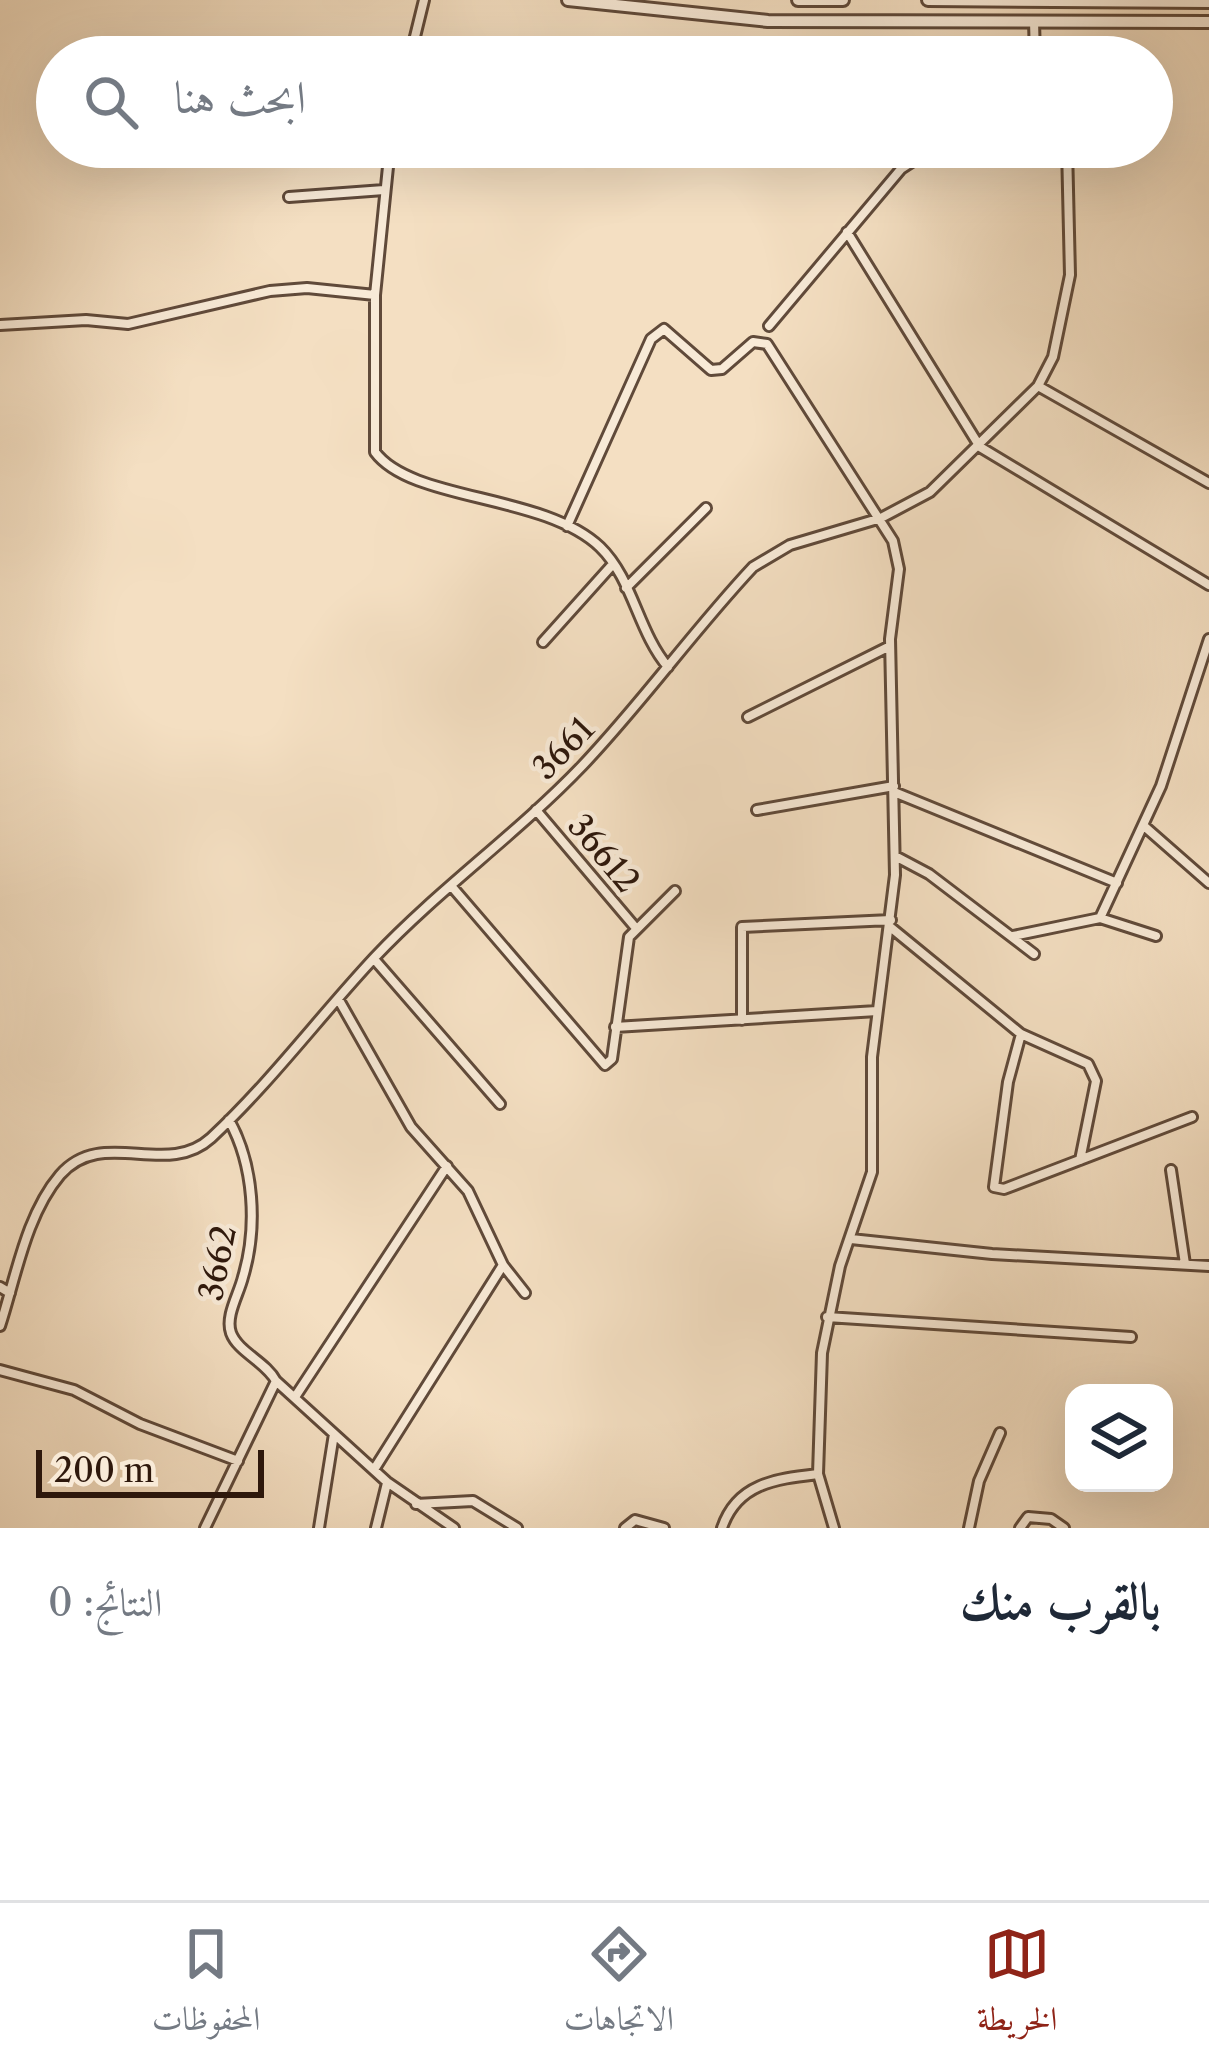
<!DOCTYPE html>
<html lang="ar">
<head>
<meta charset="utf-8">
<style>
	body { margin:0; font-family:"Libre Caslon Text",Amiri,serif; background:#f2f2f3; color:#1f2937; direction:rtl }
	.controls { position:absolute; right:36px; bottom:36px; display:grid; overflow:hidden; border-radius:24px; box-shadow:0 12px 48px #0002 }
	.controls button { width:108px; height:108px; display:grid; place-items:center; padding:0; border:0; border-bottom:3px solid #e0e1e3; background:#fff; color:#1f2937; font:60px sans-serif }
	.scale { position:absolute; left:36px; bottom:30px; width:228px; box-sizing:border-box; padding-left:12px; border:6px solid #2e180c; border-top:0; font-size:33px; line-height:42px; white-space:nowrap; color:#2e180c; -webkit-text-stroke:9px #f8ead7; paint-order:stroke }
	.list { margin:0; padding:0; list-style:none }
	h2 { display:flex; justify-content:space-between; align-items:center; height:156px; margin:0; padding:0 48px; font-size:51px }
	h2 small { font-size:39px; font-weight:400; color:#747a83 }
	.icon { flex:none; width:66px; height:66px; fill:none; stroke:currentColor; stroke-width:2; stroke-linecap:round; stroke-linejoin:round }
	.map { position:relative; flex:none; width:1209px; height:1528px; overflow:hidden; direction:ltr }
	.search { position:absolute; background:#fff; box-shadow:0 12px 48px #0002; left:36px; right:36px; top:36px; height:132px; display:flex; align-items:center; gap:30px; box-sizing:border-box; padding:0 42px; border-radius:66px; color:#747a83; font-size:45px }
	.sheet { height:372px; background:#fff }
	nav { display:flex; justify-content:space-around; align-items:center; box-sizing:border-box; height:168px; border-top:3px solid #e0e1e3; background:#fff; font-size:33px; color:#747a83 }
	nav a { display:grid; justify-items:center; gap:6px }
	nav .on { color:#8f2418 }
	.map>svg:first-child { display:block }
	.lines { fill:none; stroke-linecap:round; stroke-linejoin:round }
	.minor-casing { stroke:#604a3a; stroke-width:14 }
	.tertiary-casing { stroke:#604a3a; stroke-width:16 }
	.minor { stroke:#f8ead7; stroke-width:8 }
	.tertiary { stroke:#f8ead7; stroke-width:10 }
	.labels { text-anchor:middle; stroke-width:9; stroke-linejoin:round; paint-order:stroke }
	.street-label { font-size:33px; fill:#2e180c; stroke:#f8ead7 }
</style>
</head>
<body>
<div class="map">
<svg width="1209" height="1528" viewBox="0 0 1209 1528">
	<rect width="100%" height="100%" fill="#f4dfc2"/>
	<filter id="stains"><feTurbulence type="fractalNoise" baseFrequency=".00167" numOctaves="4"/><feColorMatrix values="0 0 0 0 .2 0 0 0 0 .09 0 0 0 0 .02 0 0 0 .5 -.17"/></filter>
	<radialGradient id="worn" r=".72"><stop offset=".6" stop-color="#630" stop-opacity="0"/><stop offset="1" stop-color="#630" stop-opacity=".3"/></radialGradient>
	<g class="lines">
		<defs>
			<path id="minor" d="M1034 21 1035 57
				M410 57 424 0
				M390 147 375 295V452C412 502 543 493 600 547 633 579 638 632 668 667
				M289 197 384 190
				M847 232 980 447 1209 585
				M0 325 86 320 128 324 270 291 307 288 375 295
				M769 326 901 169 921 156 977 147
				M1038 386 1209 483
				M567 526 651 339 664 329 711 370 722 369 753 342 767 344 893 541 899 569 890 639 895 875 872 1057V1172L840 1266 822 1353 818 1474 834 1528
				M626 588 706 508
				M543 642 613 564
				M748 717 890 646
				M894 792 1117 883
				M536 810 635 927
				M757 810 894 786
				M1144 826 1209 883
				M895 856 929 874 1034 954
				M453 888 605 1065 612 1059 629 937 675 891
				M1100 918 1161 786 1209 639
				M889 926 1021 1034 1088 1064 1096 1081 1080 1160
				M1013 936 1100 918 1156 936
				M374 959 500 1104
				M340 1002 411 1127 468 1191 503 1265 525 1293
				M742 1020V927L891 920
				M615 1027 877 1011
				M1021 1034 1008 1082 994 1187 1004 1189 1192 1117
				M1171 1170 1185 1264
				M851 1239 992 1254 1209 1266
				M0 1287 10 1293
				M827 1317 1131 1337
				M0 1326C16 1277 26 1215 60 1175 102 1126 166 1179 211 1138 271 1082 319 1017 375 957 439 889 517 834 582 766 642 703 693 631 753 567L790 545 881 518 930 492 1038 386 1053 357 1070 275 1067 147
				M0 1370 74 1390 140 1424 238 1461
				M276 1381 387 1482 454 1528
				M295 1397 447 1166
				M375 1468 503 1265
				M416 1504 473 1501 517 1528
				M205 1528 276 1381C266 1362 238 1352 231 1333 225 1316 239 1294 243 1277 258 1227 254 1165 229 1120
				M319 1528 334 1434
				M376 1528 387 1483
				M625 1528 635 1520 664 1528
				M722 1528C737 1483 776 1479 818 1474
				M969 1528 979 1481 1000 1433
				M1020 1528 1028 1517 1051 1519 1064 1528"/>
			<path id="tertiary" d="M568 0 768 21 1209 22
				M798 0H843
				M928 0 1209 2"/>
		</defs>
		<use href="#minor" class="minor-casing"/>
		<use href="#tertiary" class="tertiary-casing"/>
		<use href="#minor" class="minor"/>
		<use href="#tertiary" class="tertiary"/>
	</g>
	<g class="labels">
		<g class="street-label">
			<text transform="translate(563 748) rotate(-46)" y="12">3661</text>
			<text transform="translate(604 853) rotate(50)" y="12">36612</text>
			<text transform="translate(217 1263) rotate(-79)" y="12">3662</text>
		</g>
	</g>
	<rect width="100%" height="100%" filter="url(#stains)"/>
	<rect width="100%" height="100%" fill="url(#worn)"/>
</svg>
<div class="controls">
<button><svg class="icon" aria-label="layers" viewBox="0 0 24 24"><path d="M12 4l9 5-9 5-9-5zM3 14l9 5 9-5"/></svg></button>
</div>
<div class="scale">200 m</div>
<div class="search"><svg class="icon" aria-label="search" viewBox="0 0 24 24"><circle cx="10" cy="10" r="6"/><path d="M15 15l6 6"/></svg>ابحث هنا</div>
</div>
<section class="sheet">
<h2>بالقرب منك<small>النتائج: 0</small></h2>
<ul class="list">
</ul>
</section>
<nav>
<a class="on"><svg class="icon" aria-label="map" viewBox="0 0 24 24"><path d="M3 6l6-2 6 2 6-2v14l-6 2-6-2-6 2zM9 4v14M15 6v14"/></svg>الخريطة</a>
<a><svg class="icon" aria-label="directions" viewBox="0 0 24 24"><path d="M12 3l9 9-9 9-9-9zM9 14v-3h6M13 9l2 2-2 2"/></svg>الاتجاهات</a>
<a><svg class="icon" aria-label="saved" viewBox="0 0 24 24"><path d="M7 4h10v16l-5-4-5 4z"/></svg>المحفوظات</a>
</nav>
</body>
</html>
